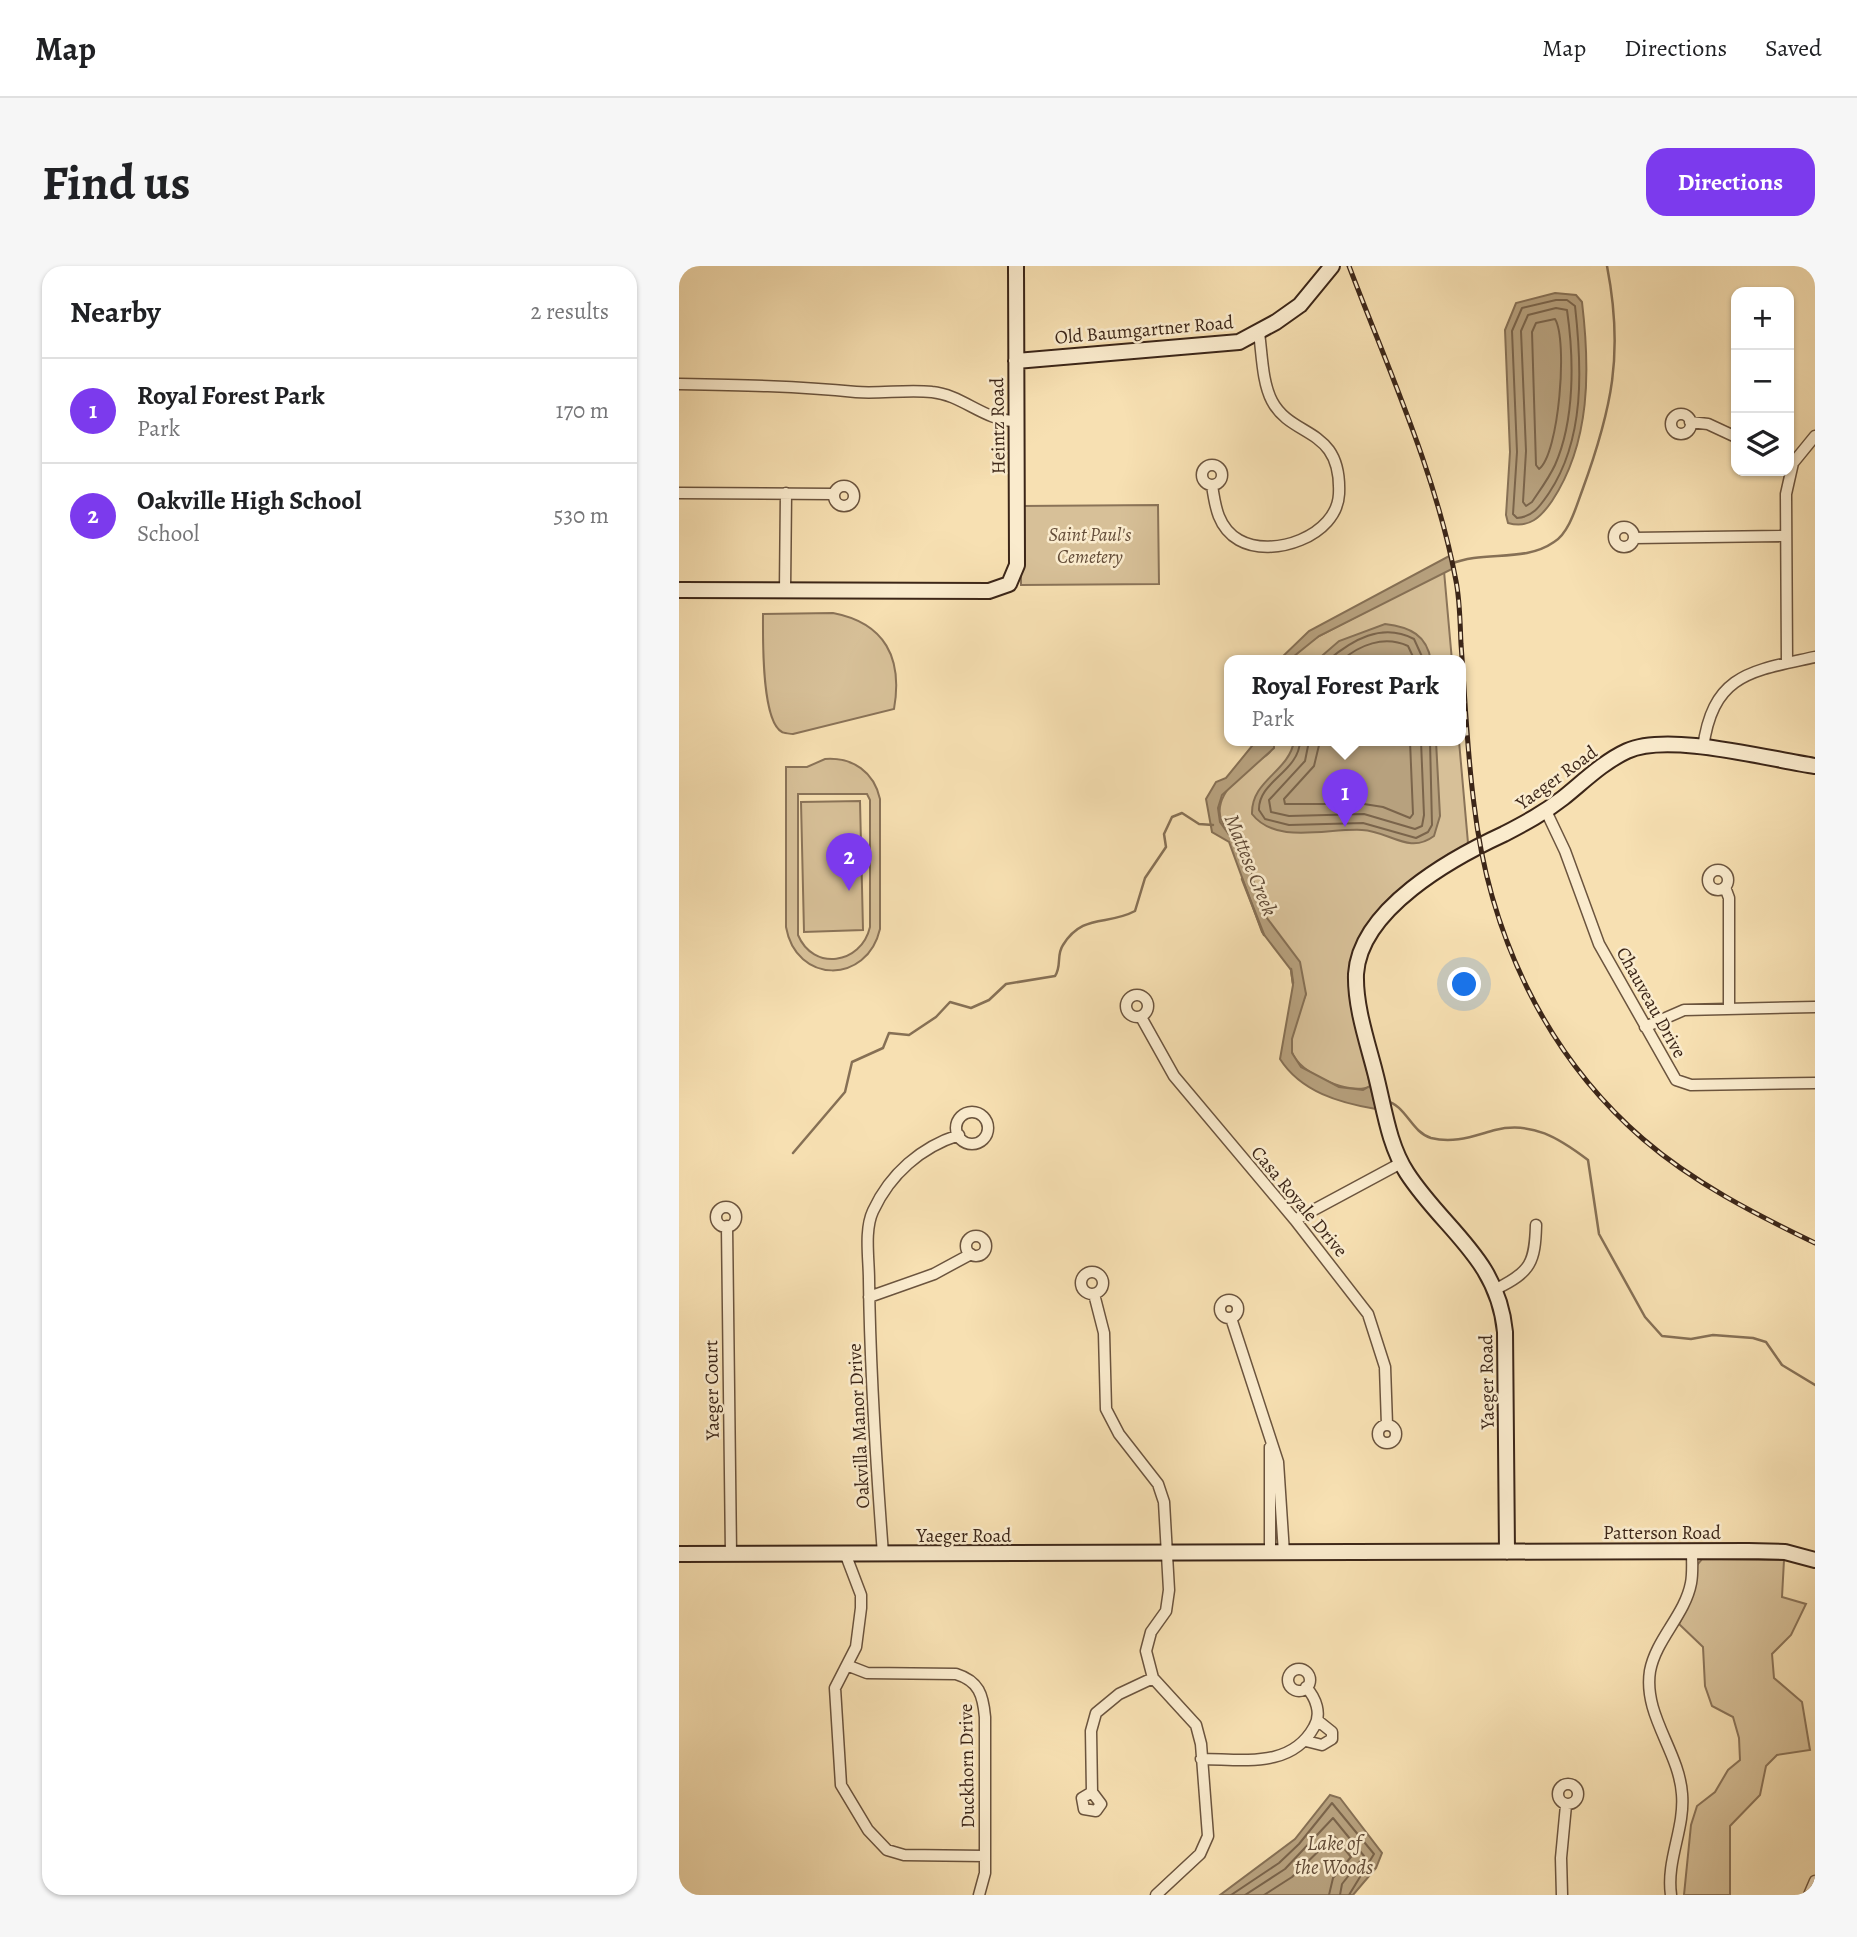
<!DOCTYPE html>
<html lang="en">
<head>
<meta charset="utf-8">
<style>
	body { margin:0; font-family:Alegreya,serif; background:#f6f6f6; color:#202124 }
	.controls { position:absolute; right:21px; top:21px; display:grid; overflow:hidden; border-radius:14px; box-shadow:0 2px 5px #0004 }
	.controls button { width:63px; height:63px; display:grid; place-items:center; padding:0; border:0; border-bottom:2px solid #e0e0e0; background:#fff; color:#202124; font:35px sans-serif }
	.you { position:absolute; left:786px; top:719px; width:24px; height:24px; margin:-18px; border:5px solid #fff; border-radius:50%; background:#1a73e8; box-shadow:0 0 0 10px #1a73e833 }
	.badge { display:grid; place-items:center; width:46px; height:46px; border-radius:50%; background:#7c3aed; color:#fff; font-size:23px; font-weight:700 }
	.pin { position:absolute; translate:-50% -58px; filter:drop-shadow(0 2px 4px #0008) }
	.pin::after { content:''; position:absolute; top:37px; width:24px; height:21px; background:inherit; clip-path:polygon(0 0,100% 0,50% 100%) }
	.popup { position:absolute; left:545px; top:389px; width:242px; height:91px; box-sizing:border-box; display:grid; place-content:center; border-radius:14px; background:#fff; filter:drop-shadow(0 2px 5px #0005); font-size:23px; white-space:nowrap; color:#757577 }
	.popup b { font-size:26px; color:#202124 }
	.popup::after { content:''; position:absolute; left:50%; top:100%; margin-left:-14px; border:14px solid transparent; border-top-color:#fff }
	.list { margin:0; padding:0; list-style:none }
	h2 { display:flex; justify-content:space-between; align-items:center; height:91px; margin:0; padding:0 28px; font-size:30px }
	h2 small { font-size:23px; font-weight:400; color:#757577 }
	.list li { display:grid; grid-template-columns:46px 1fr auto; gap:21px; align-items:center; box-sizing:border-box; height:105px; padding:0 28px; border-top:2px solid #e0e0e0 }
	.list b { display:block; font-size:26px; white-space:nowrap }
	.list p { margin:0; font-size:23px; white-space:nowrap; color:#757577 }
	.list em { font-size:23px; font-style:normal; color:#757577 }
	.icon { flex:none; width:38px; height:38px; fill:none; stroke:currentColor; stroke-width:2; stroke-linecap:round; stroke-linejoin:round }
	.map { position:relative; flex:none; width:1136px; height:1629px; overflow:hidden; border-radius:21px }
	header { display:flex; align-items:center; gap:42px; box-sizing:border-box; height:98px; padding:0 35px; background:#fff; border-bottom:2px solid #e0e0e0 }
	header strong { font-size:33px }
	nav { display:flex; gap:38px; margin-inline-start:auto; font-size:24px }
	.intro { display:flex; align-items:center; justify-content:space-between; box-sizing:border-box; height:168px; padding:0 42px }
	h1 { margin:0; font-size:49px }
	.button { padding:18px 32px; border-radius:21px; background:#7c3aed; color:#fff; font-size:24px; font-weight:700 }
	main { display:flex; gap:42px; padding:0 42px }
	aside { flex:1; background:#fff; border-radius:21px; box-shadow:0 2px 5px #0004 }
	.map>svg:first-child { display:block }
	.green { fill:#d7c098; stroke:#8a7358; stroke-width:2; fill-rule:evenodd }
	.water { fill:#b7a17e; stroke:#867055; stroke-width:2 }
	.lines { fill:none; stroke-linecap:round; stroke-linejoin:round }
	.shore { stroke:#7a644b; stroke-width:2 }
	.stream { stroke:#867055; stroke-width:2.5 }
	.street-casing { stroke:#6b543e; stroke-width:13 }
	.secondary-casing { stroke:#3c2618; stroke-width:18 }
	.street { stroke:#faebcd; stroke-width:10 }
	.secondary { stroke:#faebcd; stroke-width:14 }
	.rail-casing { stroke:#3c2618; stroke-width:5 }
	.rail { stroke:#faebcd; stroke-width:2.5; stroke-dasharray:8; stroke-linecap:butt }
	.labels { text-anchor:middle; stroke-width:5; stroke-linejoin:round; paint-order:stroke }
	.street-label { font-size:19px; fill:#3c2618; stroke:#faebcd }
	.park-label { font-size:19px; font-style:italic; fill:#634c38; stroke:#faebcd }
	.water-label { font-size:21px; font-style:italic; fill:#614b37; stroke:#faebcd }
</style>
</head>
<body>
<header>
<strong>Map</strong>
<nav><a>Map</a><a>Directions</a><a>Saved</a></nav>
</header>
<div class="intro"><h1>Find us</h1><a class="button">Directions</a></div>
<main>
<aside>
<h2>Nearby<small>2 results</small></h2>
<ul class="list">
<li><span class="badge">1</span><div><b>Royal Forest Park</b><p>Park</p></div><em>170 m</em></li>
<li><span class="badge">2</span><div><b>Oakville High School</b><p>School</p></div><em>530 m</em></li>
</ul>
</aside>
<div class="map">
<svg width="1136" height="1629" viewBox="0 0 1136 1629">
	<rect width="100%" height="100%" fill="#f7e0b2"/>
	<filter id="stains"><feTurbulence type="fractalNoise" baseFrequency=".00286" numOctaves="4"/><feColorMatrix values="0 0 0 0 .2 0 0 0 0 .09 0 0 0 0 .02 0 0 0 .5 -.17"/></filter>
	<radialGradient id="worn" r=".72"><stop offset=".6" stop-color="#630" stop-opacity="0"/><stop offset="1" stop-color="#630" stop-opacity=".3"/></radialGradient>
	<path class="green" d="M479 239 480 318 342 319V240Z
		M765 305 773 395H604L640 370Z
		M154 347C206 357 224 392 215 443L114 468C113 468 104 467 103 466 82 455 84 370 84 348Z
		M595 475H780L789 577 729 617 688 660 669 712 691 820C673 831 619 807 613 786 608 769 621 744 627 728L582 644 550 566C526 541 553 515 574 498 583 491 594 489 595 475Z
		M146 493C174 491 195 506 201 533V663C188 719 117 718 107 661V501H128ZM119 528H188L191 534V661C182 699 134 705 119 669Z
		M181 535 184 664 125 666 122 536Z
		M1023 1293 1105 1294 1103 1331 1127 1338 1112 1369 1093 1388 1095 1412 1123 1436 1131 1484 1098 1489 1087 1500 1081 1529 1051 1560V1629H1005L1012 1559 1018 1540 1036 1526 1049 1504 1061 1494 1060 1472 1054 1451 1033 1440 1026 1420 1024 1381 1000 1358 1015 1326 1018 1299Z"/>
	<path class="water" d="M876 27 897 29 903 36C911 103 912 176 873 235 862 251 850 263 829 257L827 249 831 186 826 64 837 37Z
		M772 289 775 302 640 370 609 395H599L630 365Z
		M706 358C731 361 748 369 752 395H637L660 375Z
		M577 475H595V482L543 529 539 542 541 556 569 595 582 644 621 696 627 728 613 773V787L622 801 660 821 684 824 691 820 697 843C661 837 622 826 601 793L614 719 612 704 583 666 550 576 533 566 527 533 537 516 547 512Z
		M615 475H757L761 550 755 570C730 589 710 565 683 564 648 562 597 579 573 548 572 514 610 506 615 475Z
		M651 1529 661 1532 703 1587 697 1602 674 1629H541L616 1573Z"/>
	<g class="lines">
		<path class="shore" d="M877 34H888L896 40C903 102 906 173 870 227 861 240 854 251 838 252L834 248 838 186 833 65 843 42Z
			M877 42 888 44C895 92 896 154 876 199 870 212 861 224 853 236L847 240 844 236 847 185 842 65 849 49Z
			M876 53C889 74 880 188 860 203L857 199 853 66 857 57Z
			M648 395C673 374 703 356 735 373L745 395
			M662 395C680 379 705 369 729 380L736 395
			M621 475C620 506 579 515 580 544L586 553 610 559 684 557 737 572 749 566 753 559 751 475
			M630 475 626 495 590 534 592 546 610 550 685 548 736 563 743 560 745 549 742 475
			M641 475 635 500 605 533 606 538H685L704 541 731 552 734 548 731 475
			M552 1629 600 1597 620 1578 653 1537 695 1588 670 1629
			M566 1629 606 1603 654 1552 685 1590 663 1618 661 1629
			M585 1629 613 1611 655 1570 672 1591 654 1612 650 1629"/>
		<path class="stream" d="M772 298C805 284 845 297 875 276 890 267 897 241 903 225 933 143 945 87 928 0
			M563 613 585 669
			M612 703 614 717
			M707 835C727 839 732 866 752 872 775 878 794 870 816 864 853 855 880 872 909 894L920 968 966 1051 983 1070 1012 1073 1034 1069 1074 1072 1087 1076 1103 1099 1136 1119
			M114 887 166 826 173 796 204 782 210 767 230 769 257 751 271 736 292 742 310 734 327 718 376 710C383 700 377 689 384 679 404 647 428 660 456 645L466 612 487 581 485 568 493 551 503 547 520 558 534 559"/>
		<defs>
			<path id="street" d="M0 118C60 119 118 120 177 126 202 128 228 123 253 126 284 129 305 155 337 155
				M992 158a10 10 0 1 1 20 0a10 10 0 1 1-20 0Z
				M1011 156 1029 158 1057 171
				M523 209a10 10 0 1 1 20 0a10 10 0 1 1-20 0Z
				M533 219C536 240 539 262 560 274 593 293 658 270 660 228 663 160 613 173 593 135 583 116 583 87 580 67
				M155 230a10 10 0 1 1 20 0a10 10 0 1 1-20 0Z
				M0 227 154 228
				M935 271a10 10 0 1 1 20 0a10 10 0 1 1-20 0Z
				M955 272 1106 270
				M106 324 107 227
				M1108 395 1107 228 1114 197 1136 170
				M1024 482C1034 407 1073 405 1136 391
				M867 545 886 585 920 678 997 814 1012 819 1136 817
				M1029 614a10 10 0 1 1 20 0a10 10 0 1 1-20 0Z
				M1046 621 1050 632V742
				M447 740a11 11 0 1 1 22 0a11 11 0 1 1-22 0Z
				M462 751 495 810 616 954 689 1048 706 1101 708 1159
				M966 761 1005 744 1136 741
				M277 862a16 16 0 1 1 32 0a16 16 0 1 1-32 0Z
				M37 951a10 10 0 1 1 20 0a10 10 0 1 1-20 0Z
				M616 954 722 897
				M48 960 52 1288
				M287 980a10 10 0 1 1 20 0a10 10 0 1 1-20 0Z
				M402 1017a11 11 0 1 1 22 0a11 11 0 1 1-22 0Z
				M817 1023C852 1006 856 996 857 959
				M415 1028 425 1067 427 1143 440 1168 479 1218 485 1236 490 1324 487 1345 472 1366 467 1385 474 1412 517 1459 522 1478 529 1570 521 1588 477 1629
				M190 1031 255 1008 292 988
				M541 1043a9 9 0 1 1 18 0a9 9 0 1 1-18 0Z
				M552 1052 599 1196 605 1287
				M699 1168a9 9 0 1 1 18 0a9 9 0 1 1-18 0Z
				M166 1287 182 1329V1342L177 1381 156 1422 162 1519 189 1564 208 1584 225 1589 306 1590
				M591 1287V1181
				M204 1288C197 1196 191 1106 190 1014 190 993 185 964 194 945 211 908 242 881 280 869
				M170 1400 188 1407 277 1408C300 1415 304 1429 306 1451V1607L300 1629
				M609 1414a11 11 0 1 1 22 0a11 11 0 1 1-22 0Z
				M627 1475 643 1479 653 1473V1466L638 1454
				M522 1493C563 1493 612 1503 635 1461 643 1448 637 1432 627 1421
				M879 1528a10 10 0 1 1 20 0a10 10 0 1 1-20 0Z
				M413 1526 403 1532 405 1543 417 1545 422 1538 413 1526 412 1465 417 1447 440 1428 474 1412
				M883 1629 882 1592 887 1539
				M992 1629C987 1594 1006 1563 1003 1528 1000 1485 964 1449 971 1405 977 1373 1006 1349 1012 1317 1014 1307 1013 1295 1013 1285
				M1130 1629 1136 1615"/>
			<path id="secondary" d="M337 95 560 76 597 56 621 39 653 0
				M0 324 310 325 330 318 338 299 337 0
				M828 1286 826 1066C819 992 765 964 728 907 709 878 705 840 696 806 688 775 676 740 677 708 681 643 773 592 825 568 846 557 865 547 884 532 904 516 924 496 948 485 989 466 1089 493 1136 500
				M0 1288 1069 1285 1106 1286 1136 1294"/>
		</defs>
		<use href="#street" class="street-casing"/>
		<use href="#secondary" class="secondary-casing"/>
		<use href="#street" class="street"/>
		<use href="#secondary" class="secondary"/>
		<defs>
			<path id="rail" d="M670 0C709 103 757 207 777 315 781 335 781 357 782 378 786 431 788 485 795 538 810 667 865 787 964 873 1015 917 1076 948 1136 977"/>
		</defs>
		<use href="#rail" class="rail-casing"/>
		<use href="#rail" class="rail"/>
	</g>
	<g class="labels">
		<g class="street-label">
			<text transform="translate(465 63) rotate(-5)" y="7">Old Baumgartner Road</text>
			<text transform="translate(318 160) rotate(-91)" y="7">Heintz Road</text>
			<text transform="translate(877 511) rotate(-36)" y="7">Yaeger Road</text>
			<text transform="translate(973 736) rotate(61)" y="7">Chauveau Drive</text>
			<text transform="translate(621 935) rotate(50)" y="7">Casa Royale Drive</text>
			<text transform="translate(807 1116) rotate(-91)" y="7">Yaeger Road</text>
			<text transform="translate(32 1124) rotate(-91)" y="7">Yaeger Court</text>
			<text transform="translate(179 1160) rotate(-93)" y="7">Oakvilla Manor Drive</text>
			<text x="983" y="1273">Patterson Road</text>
			<text x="285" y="1276">Yaeger Road</text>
			<text transform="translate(287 1500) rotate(-91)" y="7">Duckhorn Drive</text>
		</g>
		<g class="park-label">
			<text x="411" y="275">Saint Paul's<tspan x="411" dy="22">Cemetery</tspan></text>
		</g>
		<g class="water-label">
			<text transform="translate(572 599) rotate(68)" y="7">Mattese Creek</text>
			<text x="655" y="1584">Lake of<tspan x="655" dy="24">the Woods</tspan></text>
		</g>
	</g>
	<rect width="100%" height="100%" filter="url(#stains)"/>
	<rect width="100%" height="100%" fill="url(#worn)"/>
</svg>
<div class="controls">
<button>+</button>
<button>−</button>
<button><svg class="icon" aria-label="layers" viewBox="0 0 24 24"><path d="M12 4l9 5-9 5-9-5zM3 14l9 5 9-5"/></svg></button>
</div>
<div class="you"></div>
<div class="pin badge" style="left:666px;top:561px">1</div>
<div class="popup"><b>Royal Forest Park</b>Park</div>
<div class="pin badge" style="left:170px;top:625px">2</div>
</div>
</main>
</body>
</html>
